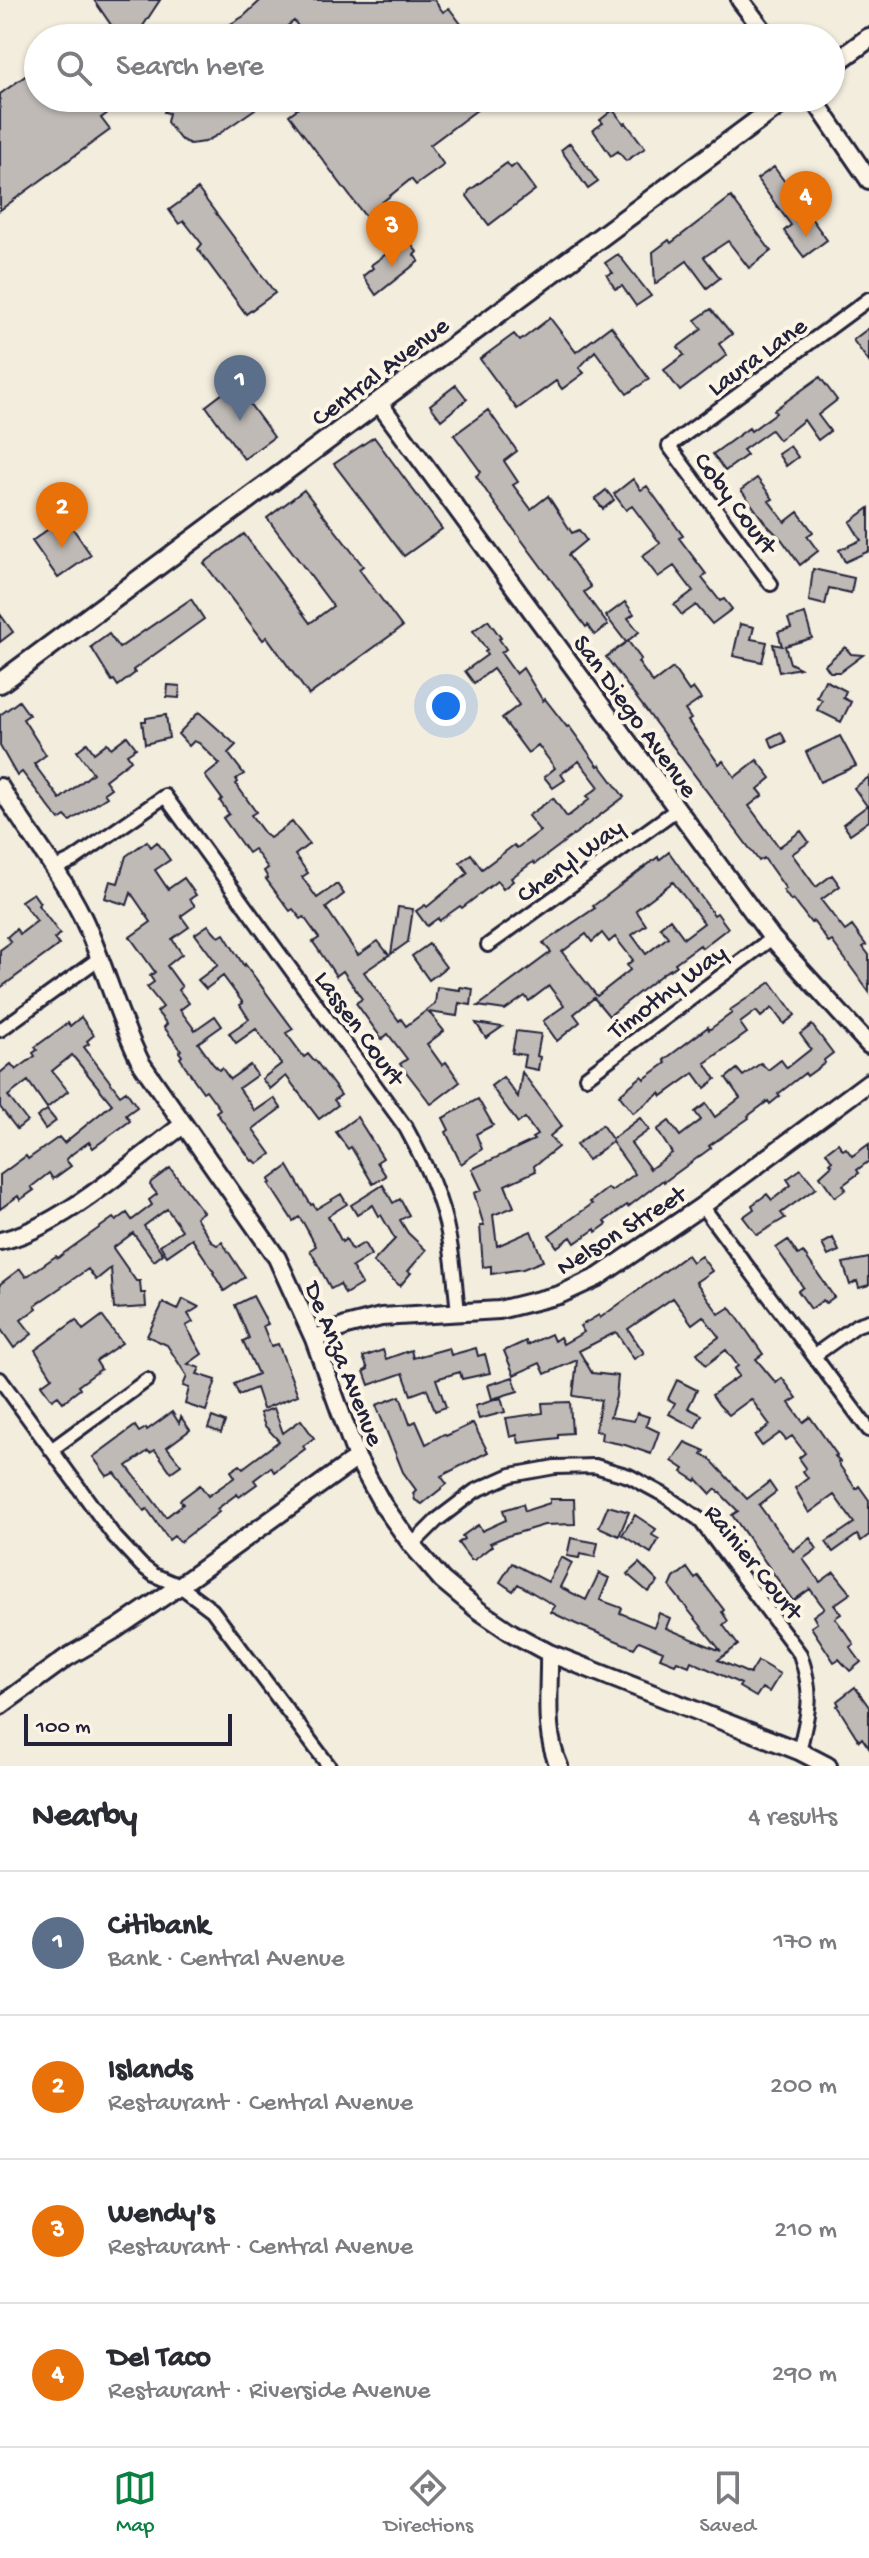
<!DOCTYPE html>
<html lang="en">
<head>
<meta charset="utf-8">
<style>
	body { margin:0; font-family:"Gochi Hand",sans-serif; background:#f7f7f7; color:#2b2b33 }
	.scale { position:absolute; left:24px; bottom:20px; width:208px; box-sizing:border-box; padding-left:8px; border:4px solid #22223b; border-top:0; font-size:22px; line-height:28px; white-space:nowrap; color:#22223b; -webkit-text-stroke:6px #fcf5e5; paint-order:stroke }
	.you { position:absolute; left:446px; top:706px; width:28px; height:28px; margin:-20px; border:6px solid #fff; border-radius:50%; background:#1a73e8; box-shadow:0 0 0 12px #1a73e833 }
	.badge { display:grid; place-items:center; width:52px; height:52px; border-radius:50%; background:#0b8043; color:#fff; font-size:26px; font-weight:700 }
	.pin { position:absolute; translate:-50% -66px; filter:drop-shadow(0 2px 4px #0008) }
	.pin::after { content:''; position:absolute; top:42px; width:28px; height:24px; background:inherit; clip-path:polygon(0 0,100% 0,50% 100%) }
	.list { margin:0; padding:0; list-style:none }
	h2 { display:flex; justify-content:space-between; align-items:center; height:104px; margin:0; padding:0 32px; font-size:34px }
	h2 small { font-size:26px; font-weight:400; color:#7c7c81 }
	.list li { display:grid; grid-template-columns:52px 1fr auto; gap:24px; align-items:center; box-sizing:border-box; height:144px; padding:0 32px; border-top:2px solid #e1e1e2 }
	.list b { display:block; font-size:30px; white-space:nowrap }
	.list p { margin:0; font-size:26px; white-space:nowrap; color:#7c7c81 }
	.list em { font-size:26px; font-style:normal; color:#7c7c81 }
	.icon { flex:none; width:44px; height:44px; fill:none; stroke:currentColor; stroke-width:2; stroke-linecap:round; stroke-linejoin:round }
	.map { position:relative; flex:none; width:869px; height:1766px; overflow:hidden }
	.search { position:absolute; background:#fff; box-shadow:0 2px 6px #0004; left:24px; right:24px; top:24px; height:88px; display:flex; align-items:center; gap:20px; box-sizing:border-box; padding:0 28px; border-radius:44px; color:#7c7c81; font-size:30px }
	.sheet { height:680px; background:#fff }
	nav { display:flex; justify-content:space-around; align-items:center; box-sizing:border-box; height:112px; border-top:2px solid #e1e1e2; background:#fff; font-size:22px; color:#7c7c81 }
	nav a { display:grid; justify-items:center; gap:4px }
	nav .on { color:#0b8043 }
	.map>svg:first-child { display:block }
	.building { fill:#bfbab6; stroke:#22223b; stroke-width:2; fill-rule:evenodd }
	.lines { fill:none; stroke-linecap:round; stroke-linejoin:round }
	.street-casing { stroke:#22223b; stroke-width:18 }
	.secondary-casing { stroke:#22223b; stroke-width:22 }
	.primary-casing { stroke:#22223b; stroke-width:24 }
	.street { stroke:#fcf5e5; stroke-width:12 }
	.secondary { stroke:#fcf5e5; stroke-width:16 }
	.primary { stroke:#fcf5e5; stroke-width:18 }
	.labels { text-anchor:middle; stroke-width:8; stroke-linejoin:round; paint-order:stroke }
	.street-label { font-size:26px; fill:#22223b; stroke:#fcf5e5 }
</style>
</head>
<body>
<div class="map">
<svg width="869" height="1766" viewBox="0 0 869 1766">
	<rect width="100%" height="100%" fill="#f3edde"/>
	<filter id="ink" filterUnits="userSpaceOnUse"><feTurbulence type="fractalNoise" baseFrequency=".0125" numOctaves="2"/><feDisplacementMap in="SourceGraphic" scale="16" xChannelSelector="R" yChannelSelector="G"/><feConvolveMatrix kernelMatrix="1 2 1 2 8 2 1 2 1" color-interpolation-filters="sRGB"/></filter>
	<g filter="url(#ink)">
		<path class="building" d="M94 0H160L135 38H120Z
			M261 0H434L443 12 449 8 467 32 458 38H307L294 21 272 38H199V36L227 26 244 16Z
			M38 67V98H129L101 118 110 130 0 210V94Z
			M172 98H271L216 136 205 142 190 144 180 139 167 122 169 113 164 112Z
			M312 98H493L430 145 444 165 416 185 411 179 365 216 289 115Z
			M613 110 624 124 626 123 645 148 626 161 618 151 611 156 593 130 603 123 600 120Z
			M570 143 598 182 588 189 561 150Z
			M507 163 511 168 516 164 535 190 489 225 467 196 469 191Z
			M774 167 827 240 804 257 784 231 791 225 757 179Z
			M198 189 275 293 246 314 198 249 202 244 184 221 179 224 169 210Z
			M731 197 771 251 749 268 728 241 704 257 720 278 707 288 687 261 655 284 653 252 669 240 671 243Z
			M407 239 417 252 414 255 419 261 376 295 363 276 373 268 371 265Z
			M618 254 651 296 636 306 622 286 615 289 607 275 613 273 605 263Z
			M711 309 732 334 719 344 727 355 680 391 664 370 684 355 678 347 702 329 695 320Z
			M550 318 576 352 611 326 649 379 627 394 595 351 579 368 584 373 562 389 556 381 517 409 480 359 514 334 520 341Z
			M869 328V362L853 340Z
			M820 377 837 400 818 415 830 431 818 440 804 420 779 440 771 430 743 450 747 455 725 471 713 454 749 428 751 431 776 413 774 410Z
			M235 384 274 437 244 459 206 406Z
			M456 385 467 399 441 420 430 405Z
			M488 410 517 451 504 461 518 482 513 485 531 509 548 496 572 533 579 530 586 540 568 555 591 587 584 592 608 625 595 635 588 625 586 627 495 504 476 476 481 472 454 435Z
			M374 437 442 529 404 556 334 464Z
			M790 446 798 457 786 466 778 454Z
			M757 478 773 499 769 501 785 522 798 512 813 532 807 536 818 551 800 565 782 540 766 524 741 490Z
			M633 479 641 490 647 486 683 536 679 538 706 574 702 578 720 601 724 599 732 609 712 624 696 605 682 615 674 605 693 591 674 566 658 577 642 556 660 543 632 506 626 510 614 494Z
			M304 490 363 566 359 569 402 627 309 695 267 637 263 640 204 563 244 534 310 623 333 606 267 518Z
			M606 490 614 500 603 509 595 499Z
			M869 508V551L845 562 839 550 861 540 850 522Z
			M65 517 91 555 58 578 32 541Z
			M813 569 854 578 851 593 829 588 825 605 809 601Z
			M191 599 204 619 133 670 135 673 118 686 114 680 112 681 91 647 109 634 119 648Z
			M625 602 634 614 628 618 639 632 626 642 606 616Z
			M0 614 13 632 0 642Z
			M805 614 812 638 785 646 790 663 800 668 779 672 773 644 782 646 778 632 791 628 788 619Z
			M488 620 501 638 499 639 506 649 501 653 516 674 523 668 543 701 545 699 567 727 569 726 598 766 600 765 624 797 535 864 533 862 511 878 513 881 503 889 497 881 462 908 460 906 439 921 438 918 427 926 416 911 425 905 427 907 468 873 460 862 471 854 482 869 514 845 517 848 540 831 528 816 553 798 567 817 590 799 587 796 599 787 579 761 561 774 565 780 553 788 544 777 555 768 538 745 528 753 502 718 519 705 493 669 474 683 465 671 487 655 485 652 487 650 473 631Z
			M740 624 754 627 751 639 767 642 762 662 733 656Z
			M628 641 641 659 638 662 653 683 673 668 689 691 693 688 701 699 685 710 691 719 688 721 719 764 723 761 735 777 757 760 771 778 758 789 763 795 749 806 779 847 801 831 809 842 792 854 816 887 832 875 840 886 821 900 845 931 852 926 866 945 863 947 869 955V992L832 941 829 943 813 921 811 923 793 899 791 901 783 890 786 889 764 858 759 861 606 657Z
			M845 647 851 654 863 655 840 672H830L825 665Z
			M825 680 846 691 843 698 851 702 841 722 817 710 822 700 817 697Z
			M168 685 180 686 179 698 167 697Z
			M19 701 29 715 23 719 46 755 34 764 60 799 93 773 77 751 87 743 94 753 107 743 111 748 127 736 136 748 127 754 131 760 105 780 111 788 104 793 107 797 70 821 65 816 59 820 22 772 17 776 0 746V715Z
			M199 712 236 745 228 753 244 774 236 779 238 782 236 784 256 812 251 815 265 834 270 838 292 822 309 844 295 855 308 873 302 877 317 898 337 884 344 894 326 908 358 955 378 941 389 955 364 972 399 1021 401 1019 406 1026 435 1004 437 987 460 990V987L473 989 471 1005 459 1003 457 1016 429 1012 444 1031 427 1044 442 1065 446 1062 460 1082 434 1102 431 1104 400 1064 407 1059 388 1034 382 1039 356 1003 362 999 343 971 336 976 324 958 313 942 319 938 304 917 301 919 293 909 290 911 266 879 268 878 264 871 268 868 254 849 248 853 223 818 229 814 220 801 222 799 205 776 220 764 199 743 194 741 189 746 178 734Z
			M166 715 169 738 145 744 142 721H146V718Z
			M781 732 786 742 773 748 769 738Z
			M840 736 856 766 820 782 806 752Z
			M869 777V821L850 834 843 824 867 806 854 788Z
			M147 841 151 847 157 842 170 860 155 870 168 889 184 878 196 895 190 899 195 906 181 916 189 927 172 939 182 954 167 966 182 987 179 990 189 1003 180 1010 195 1030 215 1016 222 1026 198 1043 213 1064 219 1070 222 1068 230 1079 250 1065 257 1075 239 1088 255 1111 274 1098 281 1108 253 1129 271 1154 258 1164 254 1160 252 1161 216 1112 220 1109 206 1090 203 1092 193 1078 180 1058 182 1056 179 1052 181 1050 164 1027 167 1024 157 1012 163 1007 147 987 154 982 150 976 155 972 130 937 151 922 131 893 127 905 105 898 110 881 118 883 126 856Z
			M669 852 714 915 717 913 728 928 702 948 700 945 675 963 677 966 665 972 609 1016 594 998 574 1014 580 1022 557 1041 543 1021 564 1006 549 986 529 1001 525 996 505 1010 478 1006 551 952 543 943 595 908 593 906 658 857 659 860ZM673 882 704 923 684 938 670 919 660 927 668 937 646 954 632 935 646 925 636 910ZM602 933 609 942 615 937 633 960 627 965 630 970 597 996 562 952 586 934 592 942Z
			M33 893 40 903 38 905 60 934 54 939 59 945 0 988V950L11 942 7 937 16 929 20 934 37 921 21 901Z
			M398 907 413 909 408 942 391 954Z
			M208 925 219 937 224 934 244 966 245 964 293 1029 286 1033 304 1057 308 1054 314 1061 315 1060 341 1095 334 1100 338 1105 319 1119 286 1076 270 1089 262 1079 281 1064 256 1029 236 1043 229 1033 249 1019 240 1005 243 1003 223 976 206 989 198 980 218 965 195 934Z
			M429 944 446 967 429 980 412 956Z
			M771 982 795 1015 784 1024 772 1008 761 1017 756 1011 740 1023 747 1033 705 1063 716 1079 705 1088 694 1073 662 1096 660 1093 633 1113 619 1095 642 1076 644 1079 666 1063 664 1060 708 1027 709 1030 732 1013 730 1010Z
			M81 1017 94 1035 87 1041 89 1044 84 1047 120 1095 126 1091 137 1107 126 1115 130 1121 93 1148 89 1142 72 1154 66 1160 71 1166 53 1179 49 1173 31 1187 34 1190 20 1200 18 1196 0 1209V1175L26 1156 28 1159 59 1137 64 1143 112 1104 72 1055 52 1071 68 1091 47 1108 28 1081 8 1096 27 1121 17 1129 0 1107V1073L11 1064 16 1070 35 1056 33 1053 37 1050 35 1047 68 1023 70 1026Z
			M476 1023 502 1027 486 1038Z
			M812 1025 833 1053 824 1060 825 1063 807 1076 805 1073 778 1094 780 1096 770 1104 768 1101 748 1116 749 1118 709 1146 711 1148 664 1182 663 1180 628 1207 627 1205 605 1221 607 1224 596 1232 595 1229 575 1243 571 1237 557 1247 549 1235 592 1204 590 1202 608 1188 611 1191 635 1174 612 1142 588 1160 576 1145 602 1125 612 1139 640 1118 649 1130 631 1143 650 1169 672 1153 657 1130 669 1121 680 1136 701 1120 695 1112 706 1104 715 1117 740 1098 726 1078 737 1069 743 1076 761 1063 768 1070 781 1060 787 1068 811 1049 800 1034Z
			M516 1031 541 1034 537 1056 540 1057 538 1070 523 1067 525 1055 512 1053Z
			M522 1072 562 1126 550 1136 558 1147 534 1166 536 1171 505 1185 514 1207 493 1215 497 1246 531 1231 543 1261 523 1269 491 1274V1266L483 1267 480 1226H484L474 1193 482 1190 472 1169 534 1140 532 1138 537 1135 525 1118 518 1123 491 1086 503 1077 518 1097Z
			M478 1099 493 1125 476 1134 482 1149 461 1164 446 1132 449 1130 443 1118Z
			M47 1110 56 1121 45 1129 37 1117Z
			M357 1117 383 1158 377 1162 386 1176 373 1184 351 1147 348 1149 336 1132Z
			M838 1143 843 1150 846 1148 852 1156 869 1144V1161L857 1170 859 1173 843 1185 846 1189 835 1197 820 1176 832 1165 830 1163 832 1161 826 1152Z
			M288 1166 311 1205 313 1204 316 1209 341 1194 347 1204 328 1216 342 1242 346 1239 352 1250 364 1243 371 1255 352 1267 362 1284 345 1294 340 1284 331 1289 310 1250 316 1246 304 1224 299 1217 293 1221 269 1184 271 1183 269 1180Z
			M170 1168 203 1212 196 1217 212 1242 217 1245 222 1242 245 1277 224 1291 213 1273 214 1272 192 1239 167 1256 160 1245 182 1230 167 1209 144 1226 163 1254 154 1261 133 1233 113 1248 136 1281H140L141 1293H145L146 1307 114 1309 111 1268 96 1280 88 1269 35 1305 37 1308 21 1320 32 1334 14 1348 0 1328V1284L20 1269 26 1277 56 1256 58 1258 64 1253 113 1218 116 1221 127 1213 132 1220 152 1205 149 1200 157 1194 150 1185 151 1182Z
			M801 1169 816 1188 781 1213 785 1218 757 1235 743 1217 754 1209 752 1205 767 1194 772 1200 791 1185 787 1179Z
			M383 1185 393 1203 400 1199 409 1215 400 1220 408 1233 426 1250 408 1271 411 1273 400 1286 373 1262 395 1239 381 1215 379 1216 373 1205 357 1215 351 1205Z
			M833 1238 839 1251 828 1256 822 1244Z
			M788 1240 798 1255 803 1252 834 1297 826 1303 823 1300 811 1309 798 1291 803 1287 776 1248Z
			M687 1255 692 1262 701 1256 712 1271 696 1282 719 1314 730 1307 763 1354 756 1359 776 1383 782 1378 797 1398 789 1403 803 1422 810 1417 837 1455 835 1456 840 1462 838 1463 856 1489 859 1486 869 1500V1535L861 1541 857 1535 833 1552 826 1542 854 1523 834 1495 809 1513 795 1488 808 1478 803 1471 806 1468 799 1458 805 1453 792 1436 786 1440 780 1433 762 1446 755 1436 770 1425 751 1399 729 1415 719 1405 712 1395 739 1376 734 1369 738 1366 726 1350 706 1365 697 1353 719 1337 703 1316 692 1324 673 1298 628 1329 644 1353 634 1359 616 1332 579 1351 592 1373 618 1376 616 1397 610 1417 634 1421 637 1413 649 1417 646 1426 659 1432 651 1454 625 1445 601 1440 602 1432 595 1431 601 1400 573 1396 577 1360 545 1374 540 1363 514 1375 504 1351 526 1341 527 1345 551 1334 554 1341 560 1337 563 1344 584 1332 580 1326 599 1315 600 1318Z
			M869 1258V1285L859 1288 857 1281 850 1285 843 1263Z
			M253 1296 268 1324 263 1326 271 1346 278 1344 298 1395 263 1409 256 1388 239 1395 234 1384 258 1374 243 1341 249 1338 235 1305Z
			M183 1299 199 1307 188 1314 193 1322 186 1326 202 1354 188 1364 200 1368 197 1374 216 1380 206 1411 185 1404 189 1388 183 1386 187 1376 167 1345 147 1336 163 1303 178 1310Z
			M102 1316 122 1343 96 1361 101 1369 78 1386 80 1389 63 1402 58 1396 52 1400 41 1385 52 1377 35 1350 76 1320 83 1330Z
			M449 1348 451 1355 476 1348 478 1356 485 1354 490 1373 462 1379 460 1372 436 1379 446 1407 435 1411 427 1389 411 1395 403 1373 369 1385 364 1371 368 1369 363 1357 383 1350 386 1359 411 1350 413 1358Z
			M513 1377 518 1391 492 1399 488 1385Z
			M677 1380 697 1390 688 1408 702 1415 695 1428 669 1414 675 1403 668 1399Z
			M400 1396 410 1424 416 1421 426 1444 444 1434 446 1436 473 1423 488 1452 441 1476 447 1484 422 1504 415 1500 413 1493 416 1490 403 1472 376 1405Z
			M501 1398 505 1412 479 1419 475 1406Z
			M570 1402 572 1433 558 1434V1438L519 1443 517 1435 510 1437 506 1418 543 1413 542 1403Z
			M274 1408 283 1433 301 1420 314 1438 303 1446 305 1449 274 1472 271 1467 254 1480 257 1484 239 1497 237 1494 217 1509 219 1512 180 1542 174 1536 169 1540 147 1509 144 1511 115 1473 107 1476 93 1457 135 1426 139 1432 146 1428 147 1430 172 1412 179 1423 181 1417 190 1430 167 1447 181 1465 171 1472 155 1450 150 1453 148 1451 127 1466 166 1517 183 1504 180 1500 200 1485 208 1496 235 1477 231 1471 240 1465 243 1468 279 1441 265 1426 260 1413Z
			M212 1417 225 1422 221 1433 208 1428Z
			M685 1442 705 1451 702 1455 710 1459 747 1499 769 1482 776 1492 759 1505 778 1531 793 1551 810 1538 817 1549 803 1559 820 1582 834 1572 851 1593 834 1605 841 1614 835 1618 854 1644 850 1647 861 1662 850 1671 839 1659 834 1662 811 1627 817 1623 813 1616 824 1608 810 1589 793 1601 732 1515 738 1511 716 1489 711 1494 697 1479 696 1481 682 1472 684 1469 672 1461Z
			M550 1499H574L575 1524 544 1525 504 1537 490 1543 492 1546 474 1560H471L458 1543 464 1539 462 1536 478 1525 482 1531 506 1520 503 1510 523 1504 525 1511 550 1503Z
			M608 1506 629 1512 619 1536 599 1527Z
			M635 1515 656 1529 652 1535 659 1539 651 1553 622 1535Z
			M571 1538 598 1543 595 1557 580 1554 579 1558 567 1556Z
			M561 1557 572 1563 560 1587 586 1600 599 1573 609 1578 600 1600 622 1608 620 1613 654 1627 659 1613 670 1618 666 1628 721 1651 670 1587 674 1578 687 1568 695 1579 698 1576 724 1610 722 1612 728 1621 723 1625 738 1645 718 1660 750 1674 758 1661 780 1674 769 1692 762 1688 756 1697 739 1687 741 1684 691 1661 689 1666 677 1661 675 1664 660 1658 663 1651 639 1641 634 1648 576 1624 551 1612 555 1606 518 1584 513 1591 500 1582 512 1563 548 1582Z
			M639 1563 658 1582 648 1592 627 1574Z
			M855 1687 869 1707V1748L862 1738 859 1741 837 1706 839 1705 837 1701Z"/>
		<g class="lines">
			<defs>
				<path id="street" d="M771 584 669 446 869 299
					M165 796 406 1128C425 1163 442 1198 449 1238 454 1262 455 1287 458 1312
					M54 869 73 860 165 796
					M488 945 676 810
					M0 1030 101 957
					M586 1077 772 938
					M702 1206 869 1430
					M815 1355 857 1325 869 1321
					M0 1379 114 1536 142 1566 154 1575 180 1586 212 1610 329 1766
					M51 1450 147 1380
					M412 1545 437 1520 475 1491 511 1475 555 1467 595 1466 629 1476 664 1495 699 1519 800 1654C814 1695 809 1711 799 1751"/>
				<path id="secondary" d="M740 0 769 38
					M813 98 869 180
					M379 403 772 938 869 1045
					M0 787C26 830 59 870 82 916 105 964 117 1016 141 1063L277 1258 314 1339 357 1458 383 1505 412 1545 442 1580 478 1610 512 1633 549 1653 799 1751 828 1766
					M0 1241C59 1229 134 1161 183 1125
					M314 1339 346 1326 381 1317 499 1310 559 1295 598 1277 702 1206 869 1082
					M549 1653C550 1688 543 1733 559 1766
					M0 1706 66 1658 116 1629 175 1589 357 1458"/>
				<path id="primary" d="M831 66 869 38
					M0 683 788 98"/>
			</defs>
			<use href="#street" class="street-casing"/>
			<use href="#secondary" class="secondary-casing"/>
			<use href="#primary" class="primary-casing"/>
			<use href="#street" class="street"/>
			<use href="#secondary" class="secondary"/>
			<use href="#primary" class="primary"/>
		</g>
	</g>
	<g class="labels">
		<g class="street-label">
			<text transform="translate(756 355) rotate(-36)" y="9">Laura Lane</text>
			<text transform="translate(379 370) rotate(-37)" y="9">Central Avenue</text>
			<text transform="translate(737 502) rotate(53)" y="9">Coby Court</text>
			<text transform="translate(637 715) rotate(54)" y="9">San Diego Avenue</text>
			<text transform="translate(569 859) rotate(-36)" y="9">Cheryl Way</text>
			<text transform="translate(666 990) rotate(-37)" y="9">Timothy Way</text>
			<text transform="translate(361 1027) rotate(54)" y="9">Lassen Court</text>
			<text transform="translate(620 1229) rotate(-32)" y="9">Nelson Street</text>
			<text transform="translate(346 1363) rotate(68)" y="9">De Anza Avenue</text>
			<text transform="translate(755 1561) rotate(51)" y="9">Rainier Court</text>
		</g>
	</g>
</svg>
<div class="scale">100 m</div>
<div class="you"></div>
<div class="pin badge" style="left:240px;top:421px;background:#5c6f8a">1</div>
<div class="pin badge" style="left:62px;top:548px;background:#e8710a">2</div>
<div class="pin badge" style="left:392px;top:267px;background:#e8710a">3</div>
<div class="pin badge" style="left:806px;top:237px;background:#e8710a">4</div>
<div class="search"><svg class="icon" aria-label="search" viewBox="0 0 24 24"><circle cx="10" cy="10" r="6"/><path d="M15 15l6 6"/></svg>Search here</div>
</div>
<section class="sheet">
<h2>Nearby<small>4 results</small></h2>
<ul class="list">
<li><span class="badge" style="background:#5c6f8a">1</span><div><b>Citibank</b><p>Bank · Central Avenue</p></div><em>170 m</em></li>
<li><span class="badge" style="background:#e8710a">2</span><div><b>Islands</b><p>Restaurant · Central Avenue</p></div><em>200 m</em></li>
<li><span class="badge" style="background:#e8710a">3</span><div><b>Wendy's</b><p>Restaurant · Central Avenue</p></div><em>210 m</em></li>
<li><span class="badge" style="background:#e8710a">4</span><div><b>Del Taco</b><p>Restaurant · Riverside Avenue</p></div><em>290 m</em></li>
</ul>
</section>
<nav>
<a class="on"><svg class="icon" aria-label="map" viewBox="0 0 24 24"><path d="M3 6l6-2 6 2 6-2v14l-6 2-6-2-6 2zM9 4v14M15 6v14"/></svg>Map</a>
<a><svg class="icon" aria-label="directions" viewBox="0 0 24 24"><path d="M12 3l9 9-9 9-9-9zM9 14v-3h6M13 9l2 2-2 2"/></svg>Directions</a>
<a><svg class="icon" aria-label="saved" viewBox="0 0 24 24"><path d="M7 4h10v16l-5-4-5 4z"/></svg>Saved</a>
</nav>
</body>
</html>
